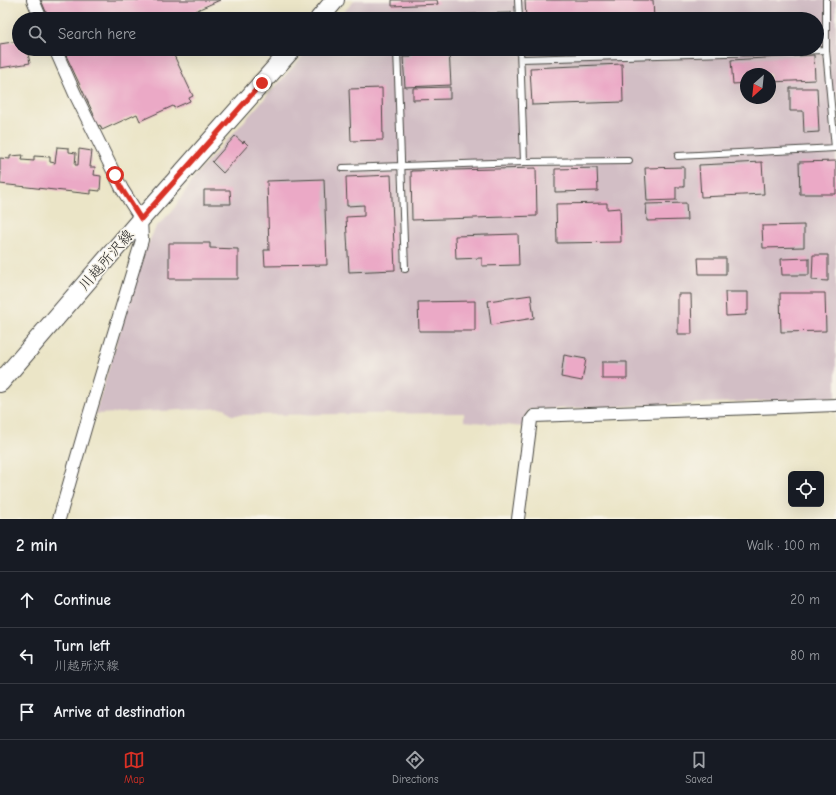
<!DOCTYPE html>
<html lang="en">
<head>
<meta charset="utf-8">
<style>
	body { margin:0; font-family:"Comic Neue","Klee One",sans-serif; background:#242831; color:#f1f3f6 }
	.controls { position:absolute; right:12px; bottom:12px; display:grid; overflow:hidden; border-radius:6px; box-shadow:0 4px 16px #0002 }
	.controls button { width:36px; height:36px; display:grid; place-items:center; padding:0; border:0; border-bottom:1px solid #363941; background:#171b24; color:#f1f3f6; font:20px sans-serif }
	.compass { position:absolute; left:740px; top:68px; width:36px; height:36px; border-radius:50%; background:#171b24; box-shadow:0 4px 16px #0002; rotate:207deg }
	.stop { position:absolute; width:12px; height:12px; margin:-9px; border:3px solid #d93025; border-radius:50%; background:#fff }
	.stop.end { background:#d93025; border-color:#fff; box-shadow:0 1px 4px #0008 }
	.list { margin:0; padding:0; list-style:none }
	h2 { display:flex; justify-content:space-between; align-items:center; height:52px; margin:0; padding:0 16px; font-size:17px }
	h2 small { font-size:13px; font-weight:400; color:#9ea1a6 }
	.list li { display:grid; grid-template-columns:26px 1fr auto; gap:12px; align-items:center; box-sizing:border-box; height:56px; padding:0 16px; border-top:1px solid #363941 }
	.list b { display:block; font-size:15px; white-space:nowrap }
	.list p { margin:0; font-size:13px; white-space:nowrap; color:#9ea1a6 }
	.list em { font-size:13px; font-style:normal; color:#9ea1a6 }
	.icon { flex:none; width:22px; height:22px; fill:none; stroke:currentColor; stroke-width:2; stroke-linecap:round; stroke-linejoin:round }
	.map { position:relative; flex:none; width:836px; height:519px; overflow:hidden }
	.search { position:absolute; background:#171b24; box-shadow:0 4px 16px #0002; left:12px; right:12px; top:12px; height:44px; display:flex; align-items:center; gap:10px; box-sizing:border-box; padding:0 14px; border-radius:22px; color:#9ea1a6; font-size:15px }
	.sheet { height:220px; background:#171b24 }
	nav { display:flex; justify-content:space-around; align-items:center; box-sizing:border-box; height:56px; border-top:1px solid #363941; background:#171b24; font-size:11px; color:#9ea1a6 }
	nav a { display:grid; justify-items:center; gap:2px }
	nav .on { color:#d93025 }
	.map>svg:first-child { display:block }
	.industrial { fill:#d2bec5; fill-rule:evenodd }
	.building { fill:#eba9c6 }
	.lines { fill:none; stroke-linecap:round; stroke-linejoin:round }
	.lane-casing { stroke:#484742; stroke-width:8 }
	.street-casing { stroke:#484742; stroke-width:14 }
	.primary-casing { stroke:#484742; stroke-width:20 }
	.lane { stroke:#fff; stroke-width:6 }
	.street { stroke:#fff; stroke-width:12 }
	.primary { stroke:#fff; stroke-width:18 }
	.route { stroke:#d93025; stroke-width:5 }
	.labels { text-anchor:middle; stroke-width:3; stroke-linejoin:round; paint-order:stroke }
	.street-label { font-size:15px; fill:#2b2b2b; stroke:#f7f3e8 }
</style>
</head>
<body>
<div class="map">
<svg width="836" height="519" viewBox="0 0 836 519">
	<rect width="100%" height="100%" fill="#f7f3e8"/>
	<filter id="ink" filterUnits="userSpaceOnUse"><feTurbulence type="fractalNoise" baseFrequency=".025" numOctaves="2"/><feDisplacementMap in="SourceGraphic" scale="8" xChannelSelector="R" yChannelSelector="G"/><feConvolveMatrix kernelMatrix="1 2 1 2 8 2 1 2 1" color-interpolation-filters="sRGB"/></filter>
	<filter id="wash" filterUnits="userSpaceOnUse"><feTurbulence type="fractalNoise" baseFrequency=".012" numOctaves="4" result="noise"/><feDisplacementMap in="SourceGraphic" scale="16" xChannelSelector="R" yChannelSelector="G"/><feGaussianBlur stdDeviation="0.9" result="paint"/><feColorMatrix in="noise" values="0 0 0 0 0 0 0 0 0 0 0 0 0 0 0 0 0 1.4 0 .05"/><feComposite in="paint" operator="in"/></filter>
	<g filter="url(#wash)">
		<rect width="100%" height="100%" fill="#ebe5c7"/>
		<path class="industrial" d="M355 0H836V398L528 410 524 427 464 421V413L231 415 225 408 95 414 143 254 156 227 173 210 195 176 309 49H817V19H337ZM746 74H770V98H746Z"/>
		<g id="blocks">
			<path class="building" d="M41 0H220L195 11 198 18 195 19H49Z
				M392 0H437L438 4 392 6Z
				M525 0H653L654 19H526Z
				M753 14 754 19H689V16Z
				M19 41V49H27L30 63 0 68V44Z
				M63 49H171L193 96 189 98 190 101 174 108 173 106 140 121 137 114 102 130 100 125 96 127 91 116 94 115Z
				M411 49H449L451 85 405 87 403 57H411Z
				M814 55 815 80 770 82V74H746V83L733 84 731 60Z
				M622 64 623 102 532 105 530 68Z
				M450 87V99L413 100V88Z
				M382 88 383 140 351 141 349 89Z
				M790 88H817L819 132 804 133 803 111H790Z
				M235 136 243 143 244 141 248 145 223 173 212 162Z
				M57 147 69 148V152L76 153 75 165H78L79 149 92 151 90 167H95L94 175 101 176 100 191 91 190V194L0 184 1 172H0V158L10 159V156L23 155 22 160 34 161V156L50 157V162L55 163Z
				M836 161V194H800L799 162Z
				M762 162 764 194 701 197 699 165Z
				M684 167V187H676V200L647 201 645 168Z
				M536 168 537 216 412 220 411 171Z
				M597 168 598 191 555 192V169Z
				M391 175 395 270 349 272 346 217 364 216V205L347 206 346 177Z
				M324 179 327 265 265 266 264 250H269L267 181Z
				M204 190H230L231 204H204Z
				M607 203V209L620 208 621 242 557 243 556 204Z
				M686 203 687 220 647 221 646 204Z
				M804 225V247L763 248 762 226Z
				M518 234 519 265 482 266V258L456 259 455 236Z
				M169 243H210V248L238 249V279H169Z
				M813 255H828V281L812 280Z
				M698 258H726V274H699Z
				M809 258V275H782L781 259Z
				M725 292H748V311H746V315L726 316Z
				M780 293H825L826 331 781 332Z
				M678 294H691L692 334H678Z
				M531 295 534 318 491 325 488 301Z
				M475 301V331H419L418 302Z
				M564 355 586 359 582 381 561 377Z
				M602 362H627V379H602Z"/>
		</g>
	</g>
	<g filter="url(#ink)">
		<use href="#blocks" fill-opacity="0" stroke="#484742" stroke-width="1"/>
		<g class="lines">
			<defs>
				<path id="lane" d="M518 0 519 18
					M826 0V50L835 148
					M431 19 519 16
					M397 49 405 269
					M520 49 524 162
					M521 59 826 50
					M678 156 836 148
					M343 168 524 162 629 161"/>
				<path id="street" d="M33 0 41 19
					M55 49 75 94 122 189 141 219 142 240 87 422 59 519
					M518 519 531 420 534 416 836 405"/>
				<path id="primary" d="M319 19 335 0
					M0 383 141 219 292 49"/>
			</defs>
			<use href="#lane" class="lane-casing"/>
			<use href="#street" class="street-casing"/>
			<use href="#primary" class="primary-casing"/>
			<use href="#lane" class="lane"/>
			<use href="#street" class="street"/>
			<use href="#primary" class="primary"/>
		</g>
	</g>
	<g class="lines" filter="url(#ink)">
		<path class="route" d="M115 175 122 189 141 219 262 83"/>
	</g>
	<g class="labels">
		<g class="street-label">
			<text transform="translate(106 260) rotate(-49)" y="5">川越所沢線</text>
		</g>
	</g>
</svg>
<div class="controls">
<button><svg class="icon" aria-label="locate" viewBox="0 0 24 24"><circle cx="12" cy="12" r="6"/><path d="M12 2v4M12 18v4M2 12h4M18 12h4"/></svg></button>
</div>
<svg class="compass" viewBox="-18 -18 36 36"><path d="M0-13l5 13h-10z" fill="#e53935"/><path d="M0 13l5-13h-10z" fill="#9ea1a6"/></svg>
<div class="stop" style="left:115px;top:175px"></div>
<div class="stop end" style="left:262px;top:83px"></div>
<div class="search"><svg class="icon" aria-label="search" viewBox="0 0 24 24"><circle cx="10" cy="10" r="6"/><path d="M15 15l6 6"/></svg>Search here</div>
</div>
<section class="sheet">
<h2>2 min<small>Walk · 100 m</small></h2>
<ul class="list">
<li><svg class="icon" aria-label="ahead" viewBox="0 0 24 24"><path d="M12 20V5M6 11l6-6 6 6"/></svg><div><b>Continue</b></div><em>20 m</em></li>
<li><svg class="icon" aria-label="left" viewBox="0 0 24 24"><path d="M17 20v-9H6M10 6l-5 5 5 5"/></svg><div><b>Turn left</b><p>川越所沢線</p></div><em>80 m</em></li>
<li><svg class="icon" aria-label="arrive" viewBox="0 0 24 24"><path d="M6 21V4h12l-3 4 3 4H6"/></svg><div><b>Arrive at destination</b></div></li>
</ul>
</section>
<nav>
<a class="on"><svg class="icon" aria-label="map" viewBox="0 0 24 24"><path d="M3 6l6-2 6 2 6-2v14l-6 2-6-2-6 2zM9 4v14M15 6v14"/></svg>Map</a>
<a><svg class="icon" aria-label="directions" viewBox="0 0 24 24"><path d="M12 3l9 9-9 9-9-9zM9 14v-3h6M13 9l2 2-2 2"/></svg>Directions</a>
<a><svg class="icon" aria-label="saved" viewBox="0 0 24 24"><path d="M7 4h10v16l-5-4-5 4z"/></svg>Saved</a>
</nav>
</body>
</html>
